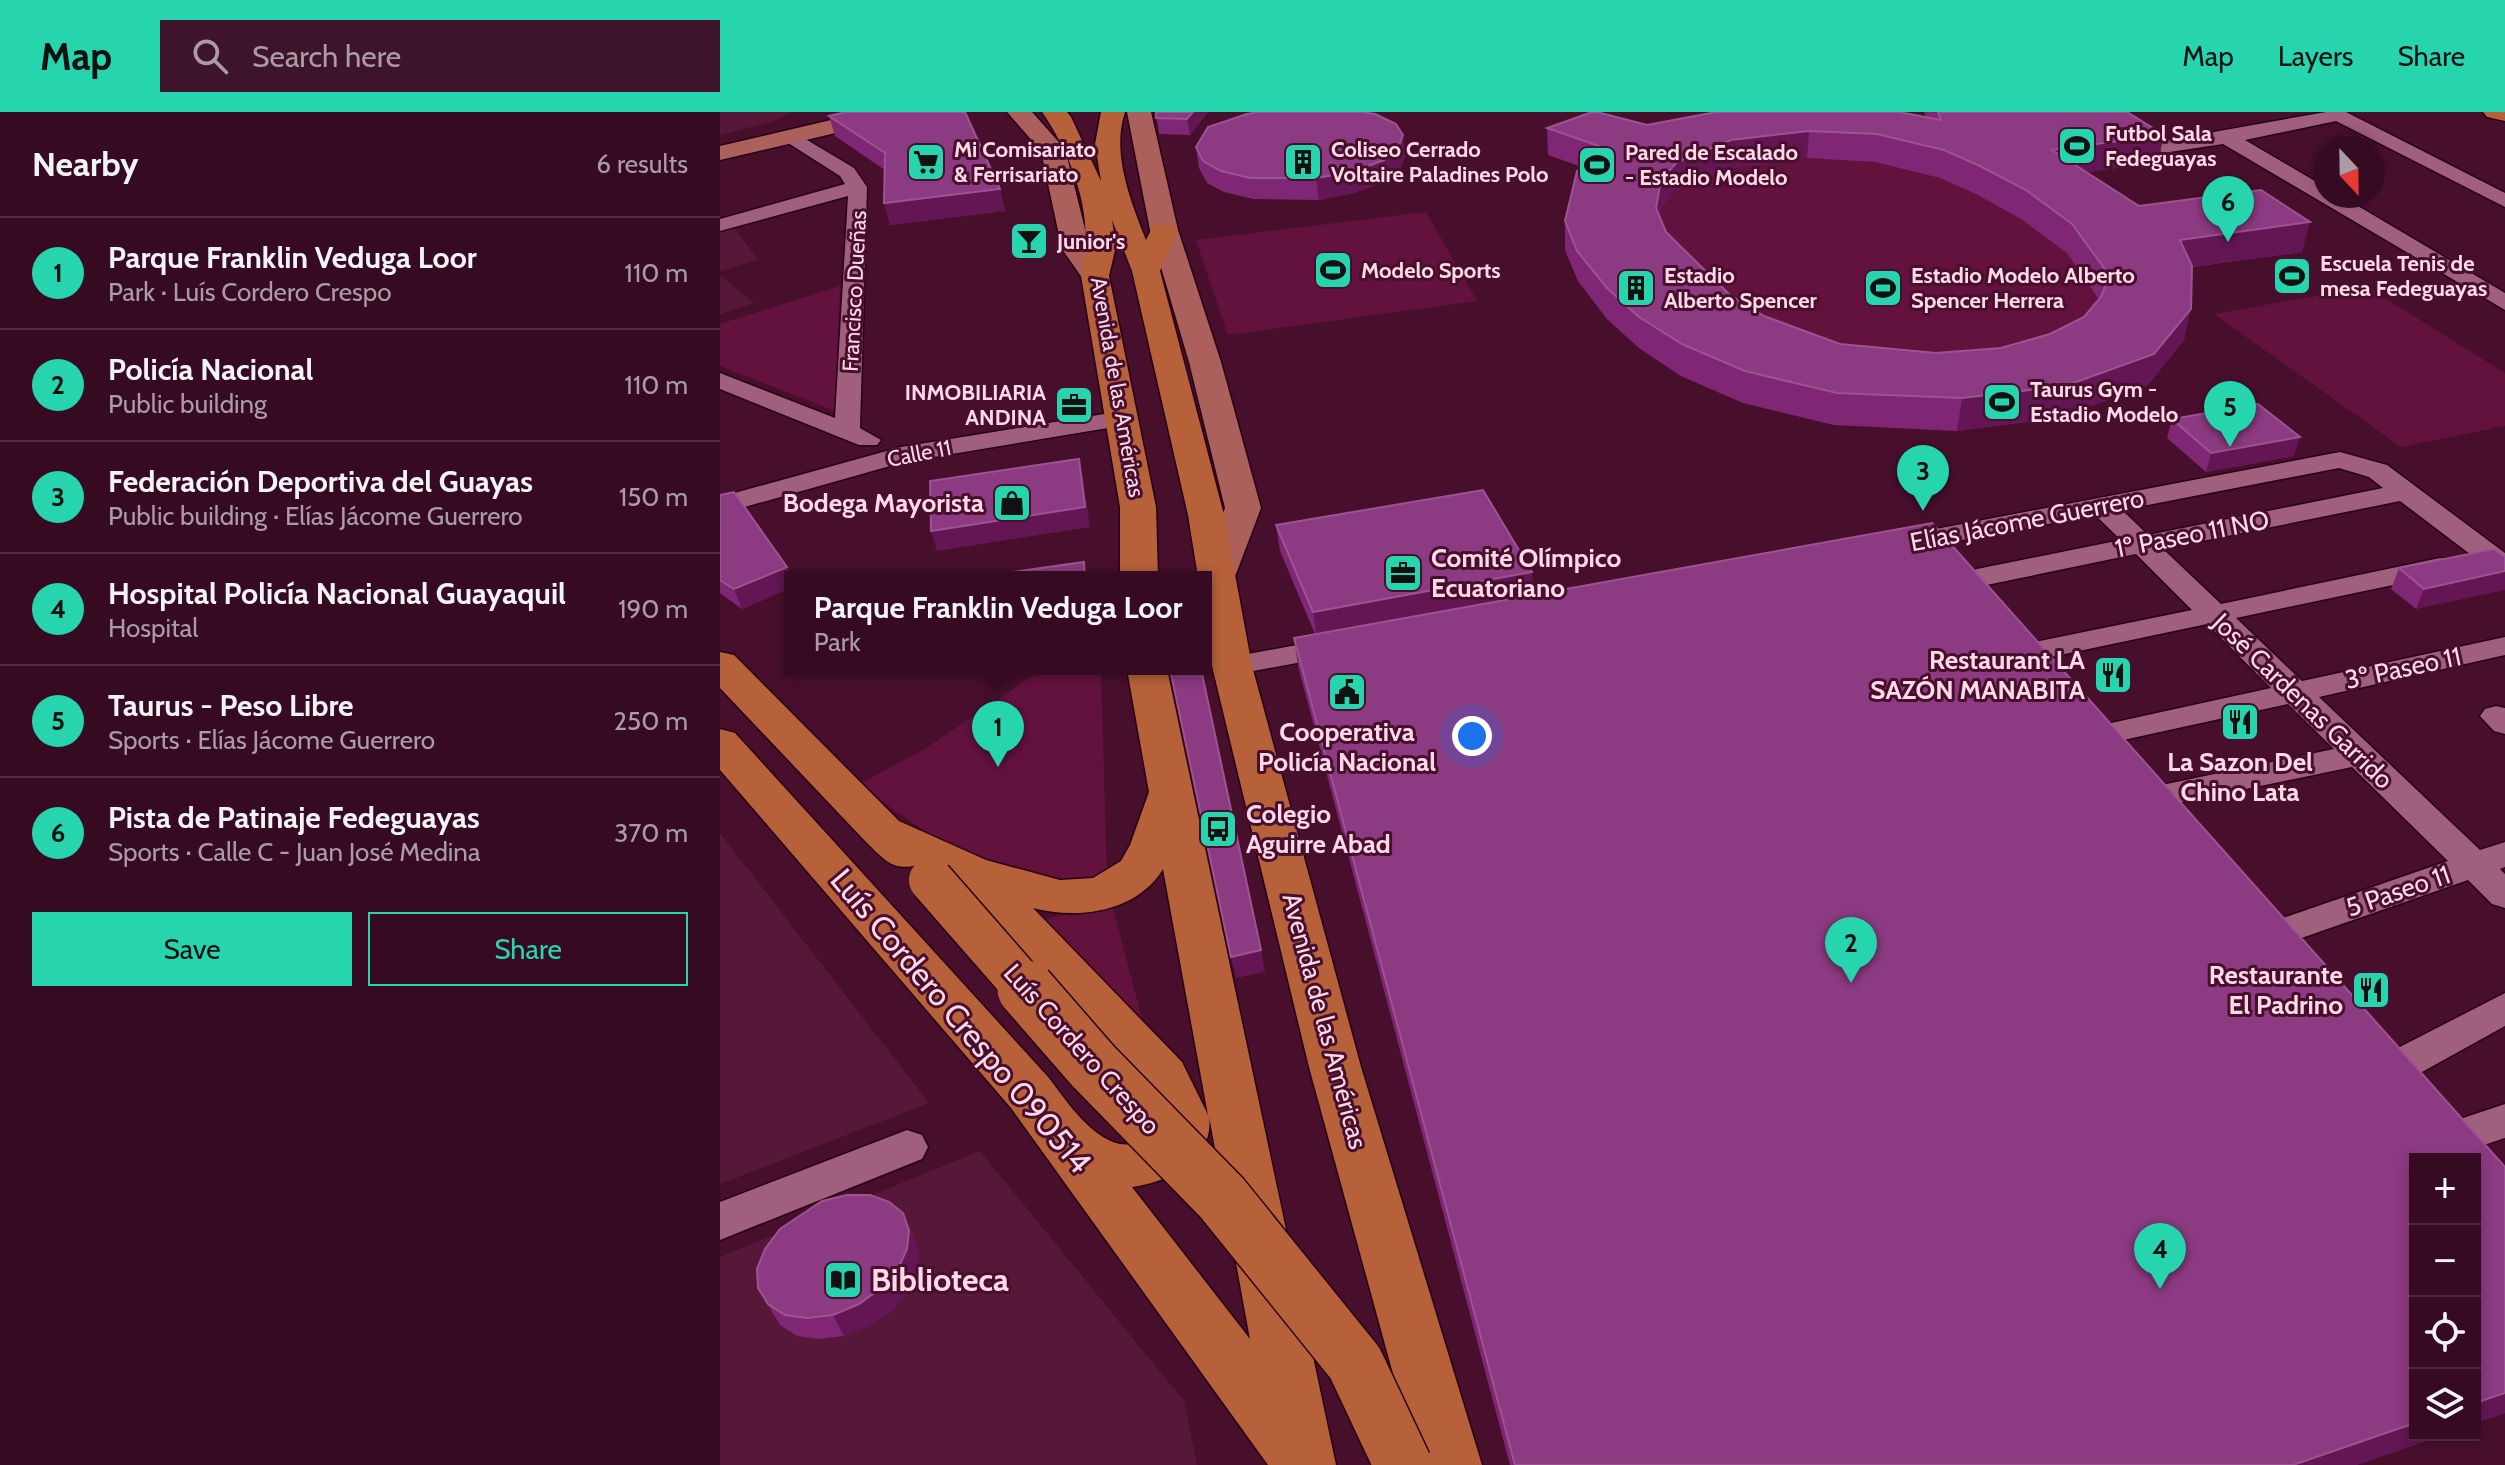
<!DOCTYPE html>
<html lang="en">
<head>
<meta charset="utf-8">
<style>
	body { margin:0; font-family:Cabin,sans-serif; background:#3d142a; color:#f1f3f6 }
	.controls { position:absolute; right:24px; bottom:24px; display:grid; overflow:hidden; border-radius:0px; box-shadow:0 4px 12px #0003 }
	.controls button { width:72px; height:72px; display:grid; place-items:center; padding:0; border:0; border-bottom:2px solid #502b40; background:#360b22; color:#f1f3f6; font:40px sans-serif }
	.compass { position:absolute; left:1593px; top:24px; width:72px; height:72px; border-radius:50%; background:#360b22; box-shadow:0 4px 12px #0003; rotate:158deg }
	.you { position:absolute; left:752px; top:624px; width:28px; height:28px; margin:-20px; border:6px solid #fff; border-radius:50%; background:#1a73e8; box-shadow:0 0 0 12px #1a73e833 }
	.badge { display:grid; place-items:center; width:52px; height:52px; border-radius:50%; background:#26d5ae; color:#111; font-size:26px; font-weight:700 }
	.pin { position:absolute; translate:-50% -66px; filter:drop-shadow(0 2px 4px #0008) }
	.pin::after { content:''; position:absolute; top:42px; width:28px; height:24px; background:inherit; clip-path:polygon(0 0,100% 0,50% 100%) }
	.popup { position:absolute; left:64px; top:459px; width:428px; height:104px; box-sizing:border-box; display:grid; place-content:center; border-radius:0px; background:#360b22; filter:drop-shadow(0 2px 6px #0005); font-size:26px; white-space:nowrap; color:#aa9ba5 }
	.popup b { font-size:30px; color:#f1f3f6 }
	.popup::after { content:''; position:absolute; left:50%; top:100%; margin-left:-16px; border:16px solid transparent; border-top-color:#360b22 }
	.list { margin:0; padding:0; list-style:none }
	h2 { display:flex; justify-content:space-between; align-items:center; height:104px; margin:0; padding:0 32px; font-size:34px }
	h2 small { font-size:26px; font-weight:400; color:#aa9ba5 }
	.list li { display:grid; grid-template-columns:52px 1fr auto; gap:24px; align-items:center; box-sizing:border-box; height:112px; padding:0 32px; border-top:2px solid #502b40 }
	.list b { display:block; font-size:30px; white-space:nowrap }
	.list p { margin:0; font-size:26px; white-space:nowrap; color:#aa9ba5 }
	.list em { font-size:26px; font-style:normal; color:#aa9ba5 }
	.actions { display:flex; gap:16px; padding:24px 32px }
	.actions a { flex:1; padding:18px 0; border:2px solid #26d5ae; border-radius:0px; text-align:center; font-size:28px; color:#26d5ae }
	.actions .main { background:#26d5ae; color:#111 }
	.icon { flex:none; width:44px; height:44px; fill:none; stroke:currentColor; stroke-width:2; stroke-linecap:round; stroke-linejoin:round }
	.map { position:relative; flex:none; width:1785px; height:1353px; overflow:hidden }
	header { display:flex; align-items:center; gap:48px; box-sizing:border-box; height:112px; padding:0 40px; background:#26d5ae; color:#111 }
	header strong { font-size:38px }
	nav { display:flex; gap:44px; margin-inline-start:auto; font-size:28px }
	.search { width:560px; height:72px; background:#3d142a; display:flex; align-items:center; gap:20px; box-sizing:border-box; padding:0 28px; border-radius:0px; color:#aa9ba5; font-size:30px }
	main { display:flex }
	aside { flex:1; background:#360b22 }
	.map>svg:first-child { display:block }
	.built { fill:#561739 }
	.green { fill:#63123e }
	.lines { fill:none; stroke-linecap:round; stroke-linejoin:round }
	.minor-casing { stroke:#270014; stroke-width:3 }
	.secondary-casing { stroke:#270014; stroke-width:3 }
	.primary-casing { stroke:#270014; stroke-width:3 }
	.minor { fill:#a05f7c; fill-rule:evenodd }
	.secondary { fill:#ab605b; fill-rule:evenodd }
	.primary { fill:#b7613b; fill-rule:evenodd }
	.primary-bridge-far1-casing { stroke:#270014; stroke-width:47; stroke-linecap:butt }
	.primary-bridge-casing { stroke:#270014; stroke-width:60; stroke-linecap:butt }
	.primary-bridge-far1 { stroke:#b7613b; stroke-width:44 }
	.primary-bridge { stroke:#b7613b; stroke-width:57 }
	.wall { fill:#7f2775; fill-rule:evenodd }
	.shaded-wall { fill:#631653 }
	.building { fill:#8c3a81; stroke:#9e5391; stroke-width:2; fill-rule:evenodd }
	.labels { text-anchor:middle; stroke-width:6; stroke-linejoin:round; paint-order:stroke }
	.far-poi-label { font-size:22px; font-weight:bold; fill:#fdd8e7; stroke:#480f2d; text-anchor:start }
	.far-street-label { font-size:22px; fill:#fdd8e7; stroke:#480f2d }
	.poi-label { font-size:26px; font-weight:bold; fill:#fdd8e7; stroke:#480f2d; text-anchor:end }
	.street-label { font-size:26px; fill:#fdd8e7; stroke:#480f2d }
	.near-street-label { font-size:32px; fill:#fdd8e7; stroke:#480f2d }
	.near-poi-label { font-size:32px; font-weight:bold; fill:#fdd8e7; stroke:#480f2d; text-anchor:start }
</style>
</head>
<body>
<header>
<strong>Map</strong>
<div class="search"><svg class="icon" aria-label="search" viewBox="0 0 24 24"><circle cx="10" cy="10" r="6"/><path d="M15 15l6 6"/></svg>Search here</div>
<nav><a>Map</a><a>Layers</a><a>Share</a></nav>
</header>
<main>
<aside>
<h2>Nearby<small>6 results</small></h2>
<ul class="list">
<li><span class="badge">1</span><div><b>Parque Franklin Veduga Loor</b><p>Park · Luís Cordero Crespo</p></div><em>110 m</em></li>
<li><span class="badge">2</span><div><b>Policía Nacional</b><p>Public building</p></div><em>110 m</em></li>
<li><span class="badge">3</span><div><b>Federación Deportiva del Guayas</b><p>Public building · Elías Jácome Guerrero</p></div><em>150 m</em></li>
<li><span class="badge">4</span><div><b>Hospital Policía Nacional Guayaquil</b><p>Hospital</p></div><em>190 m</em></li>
<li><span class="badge">5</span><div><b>Taurus - Peso Libre</b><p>Sports · Elías Jácome Guerrero</p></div><em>250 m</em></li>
<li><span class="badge">6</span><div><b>Pista de Patinaje Fedeguayas</b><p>Sports · Calle C - Juan José Medina</p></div><em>370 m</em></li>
</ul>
<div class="actions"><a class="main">Save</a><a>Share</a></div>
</aside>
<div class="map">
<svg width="1785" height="1353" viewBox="0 0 1785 1353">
	<rect width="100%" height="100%" fill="#480f2d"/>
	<path class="built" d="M0 0H72L54 9 0 23Z
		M13 114 38 148 0 159V118Z
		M0 163 34 191 0 202Z
		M0 721 209 991 0 1072Z
		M260 1039 464 1289 477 1353H0V1145Z"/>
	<path class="green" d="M1162 24 1465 184 1464 228 1427 274 1338 306 1237 319 1114 313 1023 291 961 264 919 236 887 207 858 169 845 138 850 110 891 59Z
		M706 100 757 189 508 223 476 128Z
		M120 174 115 299 0 254V212Z
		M1647 175 1785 261V314L1681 335 1494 202Z
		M323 557H381L387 771 345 777 257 753 172 697 141 671 203 638Z
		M390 785 426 922 317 811Z"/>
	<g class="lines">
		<defs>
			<path id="minor" d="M1606 0H1626L1785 81V95L1616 9 1525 28 1605 75V84H1621L1785 181V198L1503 32 1443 41 1434 35 1443 29Z
				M72 19 134 56 147 75 140 316 161 328 157 333H139L0 277V261L115 306 128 84 0 119V107L125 72 120 64 65 29V21Z
				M403 299 412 302 416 307 412 312 184 350 0 402V385L181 335Z
				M1620 340 1667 353 1785 441V464L1775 461 1680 389 1443 437 1501 492 1720 446 1730 449 1734 455 1730 461 1516 506 1582 569 1785 525V543L1599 585 1760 738 1785 730V755L1780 757 1785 762V796L1772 792 1748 768 1570 830 1557 826 1551 817 1557 808 1728 749 1632 655 1449 693 1437 690 1432 682 1437 674 1614 637 1568 592 1394 630 1382 627 1378 620 1382 613 1551 576 1487 512 1321 547 1310 545 1306 538 1310 531 1472 498 1416 442 1257 475 1247 472 1242 466 1247 460 1257 457 1401 428 1375 403 1179 440 1169 438 1165 432 1169 426 1179 424ZM1619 356 1649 365 1663 376 1428 423 1402 398Z
				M620 525 631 527 635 534 631 541 512 563 501 561 496 554 501 547 512 545Z
				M1776 594 1785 596V622L1774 619 1760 604 1765 597Z
				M1785 881V914L1702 960 1688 965 1674 960 1668 949 1674 938Z
				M1785 992V1026L1752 1037 1737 1032 1731 1020 1737 1008Z
				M187 1018 202 1023 208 1035 202 1047 0 1128V1090Z"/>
			<path id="secondary" d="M145 0H188L184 5 0 48V34Z
				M287 0H312L345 37 370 137 389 164 385 170H365L342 137 321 39Z
				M407 0H431L458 118 501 250 541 396 516 462 510 470 497 473 486 471V465L478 462 505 396 469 250 430 118Z"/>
			<path id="primary" d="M322 0H347L351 5 381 69 375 32 381 0H405C391 41 411 90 426 128L434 112H454L458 118 440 159 504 403 532 554 641 955 762 1353H698L589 955 492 554 486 517V465H478L468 403 412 159 392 108 396 134 389 164 436 395 438 465H400V395L361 164C376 109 354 46 322 0Z
				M1763 0H1785V9L1767 5Z
				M0 540 14 543 179 709 266 748 340 768 373 766 401 749 410 733 429 680 407 557H447L616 1353H548L291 996 0 658V617L15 621 329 966C350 994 395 1063 435 1017L433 996 424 980 232 768 197 753C172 760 163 746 146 730L0 576ZM443 757 488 1003 462 950 313 796C359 808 417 800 443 757ZM489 1004 530 1227 412 1075C449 1070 495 1047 489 1004Z"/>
		</defs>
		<use href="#minor" class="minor-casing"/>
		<use href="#secondary" class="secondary-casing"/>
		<use href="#primary" class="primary-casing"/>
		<use href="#minor" class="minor"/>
		<use href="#secondary" class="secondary"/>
		<use href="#primary" class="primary"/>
		<defs>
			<path id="primary-bridge-far1" d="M211 768 308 879"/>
			<path id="primary-bridge" d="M306 877 373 954 502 1086 635 1251 683 1353"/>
		</defs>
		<use href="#primary-bridge-far1" class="primary-bridge-far1-casing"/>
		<use href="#primary-bridge" class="primary-bridge-casing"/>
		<use href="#primary-bridge-far1" class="primary-bridge-far1"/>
		<use href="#primary-bridge" class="primary-bridge"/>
	</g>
	<path class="wall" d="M436 0H488L470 23 439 22Z
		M1204 0H1407L1438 50 1367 60 1419 94 1582 140 1472 155 1464 228 1427 274 1338 306 1237 319 1114 313 1023 291 961 264 919 236 887 207 858 169 845 138V109L862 55 828 43 827 16 1206 5ZM1087 46 1155 50 1220 66 1256 82 1301 107 1347 141 1378 186V188L1364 205 1330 222 1281 236 1216 241 1120 232 1044 204 1010 183 946 120 939 104 941 96 956 78 1010 56Z
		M109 4 280 77 285 99 170 113 165 58 115 24Z
		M476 35 685 44 679 60 666 69 634 81 599 88 533 87 504 80 487 71 479 56Z
		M1452 307 1574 344 1486 360 1447 326Z
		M0 383 67 455 71 465 70 476 22 497 0 481Z
		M556 413 812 460 813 483 1695 1323H1723L1636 1353H790L578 554 574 526 595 522 560 439Z
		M1785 445 1696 497 1671 477 1679 456Z
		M183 1101 199 1139 197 1158 188 1179 172 1198 150 1213 124 1224 99 1227 77 1224 60 1213 38 1176Z"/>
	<path class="shaded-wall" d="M473 0H488L470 23 467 7Z
		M1089 19 1087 46 1010 56 956 78 941 96 936 125V96L941 68 957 50 1011 28Z
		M683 23 685 44 679 60 666 69 634 81 599 88 596 66Z
		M1444 23 1438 50 1327 66 1332 38Z
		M280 77 285 99 170 113 164 91Z
		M1590 110 1582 140 1453 157 1460 128Z
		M1471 197 1464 228 1427 274 1338 306 1237 319 1242 286Z
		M1580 325 1574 344 1486 360 1491 341Z
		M359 347 363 366 370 415 217 439 211 419Z
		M67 455 71 465 70 476 22 497 14 477Z
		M1785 459V478L1696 497 1704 477Z
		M812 460 813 487 597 526 593 500Z
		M541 838 545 860 516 866 511 845Z
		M183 1101 199 1139 197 1158 188 1179 172 1198 150 1213 124 1224 113 1203Z
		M1785 1281V1301L1755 1312V1291Z
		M1695 1311V1323H1723L1636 1353H1573Z"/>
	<path class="building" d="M126 0H245L280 77 164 91 165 41 109 4Z
		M436 0H473L467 7 436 6Z
		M538 0H643L655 2 676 12 683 23 677 39 664 48 632 60 596 66H530L501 59 483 49 476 35 488 15 527 2Z
		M872 0H877L927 13 996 0H1179L1221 8 1218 0H1407L1444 23 1332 38 1419 94 1541 78 1590 110 1460 128 1472 154 1471 197 1434 242 1345 274 1242 286 1117 281 1025 259 962 232 919 205 887 176 857 139 845 109 857 59 885 36 827 16ZM1089 19 1157 22 1224 38 1260 54 1306 78 1352 112 1384 156 1386 172 1381 185 1364 205 1330 222 1281 236 1216 241 1120 232 1044 204 1010 183 946 120 936 96 941 68 957 50 1011 28Z
		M1538 292 1580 325 1491 341 1452 307Z
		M359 347 365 395 211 419 210 369Z
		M763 378 812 460 593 500 556 413Z
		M14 380 67 455 14 477 0 468V383Z
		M1212 411 1785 1055V1281L1755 1291V1047H1695V1311L1573 1353H795L574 526Z
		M1774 437 1785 445V459L1704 477 1679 456Z
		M364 450 365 465H258Z
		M450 557H481L541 838 511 845Z
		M127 1083H150L169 1090 183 1101 189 1118 187 1137 178 1157 161 1176 139 1192 113 1203 87 1206 65 1203 48 1192 38 1176 37 1157 45 1137 60 1117 102 1089Z"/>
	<defs>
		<symbol id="stadium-square" viewBox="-11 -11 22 22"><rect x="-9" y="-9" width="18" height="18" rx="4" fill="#26d5ae" stroke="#480f2d"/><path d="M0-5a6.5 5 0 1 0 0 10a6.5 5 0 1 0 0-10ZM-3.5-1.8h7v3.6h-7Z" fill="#111"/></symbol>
		<symbol id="supermarket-square" viewBox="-11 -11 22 22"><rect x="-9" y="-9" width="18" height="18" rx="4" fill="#26d5ae" stroke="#480f2d"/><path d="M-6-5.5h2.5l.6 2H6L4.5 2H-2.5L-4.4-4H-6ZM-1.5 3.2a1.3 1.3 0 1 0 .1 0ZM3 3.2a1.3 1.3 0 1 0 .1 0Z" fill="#111"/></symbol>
		<symbol id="building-square" viewBox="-11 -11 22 22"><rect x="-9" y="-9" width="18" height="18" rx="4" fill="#26d5ae" stroke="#480f2d"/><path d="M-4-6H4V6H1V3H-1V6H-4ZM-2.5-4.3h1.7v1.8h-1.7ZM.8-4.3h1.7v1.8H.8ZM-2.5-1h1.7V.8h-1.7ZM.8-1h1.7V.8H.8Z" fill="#111"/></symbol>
		<symbol id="bar-square" viewBox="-11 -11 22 22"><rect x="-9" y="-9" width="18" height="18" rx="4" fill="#26d5ae" stroke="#480f2d"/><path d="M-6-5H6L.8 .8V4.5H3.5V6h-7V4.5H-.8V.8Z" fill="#111"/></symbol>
		<symbol id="office-square" viewBox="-11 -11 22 22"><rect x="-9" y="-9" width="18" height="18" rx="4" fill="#26d5ae" stroke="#480f2d"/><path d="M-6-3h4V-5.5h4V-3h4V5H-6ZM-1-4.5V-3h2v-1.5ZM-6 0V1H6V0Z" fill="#111"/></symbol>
		<symbol id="shop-square" viewBox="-11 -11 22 22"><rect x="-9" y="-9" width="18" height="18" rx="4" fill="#26d5ae" stroke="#480f2d"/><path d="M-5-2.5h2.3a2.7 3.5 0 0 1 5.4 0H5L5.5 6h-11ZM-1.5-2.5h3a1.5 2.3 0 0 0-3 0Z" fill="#111"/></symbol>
		<symbol id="restaurant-square" viewBox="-11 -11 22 22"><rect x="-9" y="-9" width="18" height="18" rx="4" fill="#26d5ae" stroke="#480f2d"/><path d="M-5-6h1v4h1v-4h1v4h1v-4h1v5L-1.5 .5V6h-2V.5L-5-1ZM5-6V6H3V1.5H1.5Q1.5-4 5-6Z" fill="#111"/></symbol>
		<symbol id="civic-square" viewBox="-11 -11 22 22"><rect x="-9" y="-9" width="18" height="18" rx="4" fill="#26d5ae" stroke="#480f2d"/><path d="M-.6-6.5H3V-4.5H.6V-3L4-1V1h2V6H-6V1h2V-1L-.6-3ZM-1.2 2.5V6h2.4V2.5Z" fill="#111"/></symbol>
		<symbol id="bus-square" viewBox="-11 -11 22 22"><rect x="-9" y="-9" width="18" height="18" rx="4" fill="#26d5ae" stroke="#480f2d"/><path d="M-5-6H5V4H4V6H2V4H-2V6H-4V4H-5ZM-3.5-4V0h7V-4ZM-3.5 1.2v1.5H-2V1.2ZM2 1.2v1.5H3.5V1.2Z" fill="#111"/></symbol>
		<symbol id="library-square" viewBox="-11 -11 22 22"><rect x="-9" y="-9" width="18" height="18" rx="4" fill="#26d5ae" stroke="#480f2d"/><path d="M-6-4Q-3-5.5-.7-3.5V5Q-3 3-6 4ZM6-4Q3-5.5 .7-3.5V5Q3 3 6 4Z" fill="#111"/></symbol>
	</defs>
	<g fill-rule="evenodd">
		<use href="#stadium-square" x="1335" y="12" width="44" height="44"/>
		<use href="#supermarket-square" x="184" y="28" width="44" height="44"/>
		<use href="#building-square" x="561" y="28" width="44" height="44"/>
		<use href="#stadium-square" x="855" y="31" width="44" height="44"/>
		<use href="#bar-square" x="287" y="107" width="44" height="44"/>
		<use href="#stadium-square" x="591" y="136" width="44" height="44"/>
		<use href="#stadium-square" x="1550" y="142" width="44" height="44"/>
		<use href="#building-square" x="894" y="154" width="44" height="44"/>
		<use href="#stadium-square" x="1141" y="154" width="44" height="44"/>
		<use href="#stadium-square" x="1260" y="268" width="44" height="44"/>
		<use href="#office-square" x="332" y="271" width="44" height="44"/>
		<use href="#shop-square" x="270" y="369" width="44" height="44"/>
		<use href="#office-square" x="661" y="439" width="44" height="44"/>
		<use href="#restaurant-square" x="1371" y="541" width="44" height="44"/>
		<use href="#civic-square" x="605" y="558" width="44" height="44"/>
		<use href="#restaurant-square" x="1498" y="588" width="44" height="44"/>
		<use href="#bus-square" x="476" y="695" width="44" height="44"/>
		<use href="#restaurant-square" x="1629" y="856" width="44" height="44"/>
		<use href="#library-square" x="101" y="1146" width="44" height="44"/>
	</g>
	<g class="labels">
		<g class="far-poi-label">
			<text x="1385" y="29">Futbol Sala<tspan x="1385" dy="25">Fedeguayas</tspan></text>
			<text x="234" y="45">Mi Comisariato<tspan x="234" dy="25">&amp; Ferrisariato</tspan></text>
			<text x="611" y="45">Coliseo Cerrado<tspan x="611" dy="25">Voltaire Paladines Polo</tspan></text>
			<text x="905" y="48">Pared de Escalado<tspan x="905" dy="25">- Estadio Modelo</tspan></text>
			<text x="337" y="137">Junior's</text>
			<text x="1600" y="159">Escuela Tenis de<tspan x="1600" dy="25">mesa Fedeguayas</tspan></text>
			<text x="641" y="166">Modelo Sports</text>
			<text x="944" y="171">Estadio<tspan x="944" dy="25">Alberto Spencer</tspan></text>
			<text x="1191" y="171">Estadio Modelo Alberto<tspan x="1191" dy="25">Spencer Herrera</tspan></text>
			<text x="1310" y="285">Taurus Gym -<tspan x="1310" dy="25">Estadio Modelo</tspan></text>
			<text x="326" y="288" text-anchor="end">INMOBILIARIA<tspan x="326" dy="25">ANDINA</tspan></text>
		</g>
		<g class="far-street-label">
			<text transform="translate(134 179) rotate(-87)" y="8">Francisco Dueñas</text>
			<text transform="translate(398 275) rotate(80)" y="8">Avenida de las Américas</text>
			<text transform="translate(199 341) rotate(-11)" y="8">Calle 11</text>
		</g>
		<g class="poi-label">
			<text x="264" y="400">Bodega Mayorista</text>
			<text x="711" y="455" text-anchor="start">Comité Olímpico<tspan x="711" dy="30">Ecuatoriano</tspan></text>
			<text x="1365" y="557">Restaurant LA<tspan x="1365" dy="30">SAZÓN MANABITA</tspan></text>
			<text x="627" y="629" text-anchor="middle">Cooperativa<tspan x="627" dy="30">Policía Nacional</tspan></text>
			<text x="1520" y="659" text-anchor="middle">La Sazon Del<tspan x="1520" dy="30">Chino Lata</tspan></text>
			<text x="526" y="711" text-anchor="start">Colegio<tspan x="526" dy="30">Aguirre Abad</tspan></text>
			<text x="1623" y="872">Restaurante<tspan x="1623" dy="30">El Padrino</tspan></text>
		</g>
		<g class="street-label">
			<text transform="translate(1307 408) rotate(-11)" y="9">Elías Jácome Guerrero</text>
			<text transform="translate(1472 422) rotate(-11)" y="9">1º Paseo 11 NO</text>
			<text transform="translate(1683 556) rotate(-12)" y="9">3º Paseo 11</text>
			<text transform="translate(1583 589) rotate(44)" y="9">José Cardenas Garrido</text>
			<text transform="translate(1678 779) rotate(-19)" y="9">5 Paseo 11</text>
			<text transform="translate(605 909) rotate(75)" y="9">Avenida de las Américas</text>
			<text transform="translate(362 937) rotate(48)" y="9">Luís Cordero Crespo</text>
		</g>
		<g class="near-street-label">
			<text transform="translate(241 909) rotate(50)" y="11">Luís Cordero Crespo 090514</text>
		</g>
		<g class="near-poi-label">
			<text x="151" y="1179">Biblioteca</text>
		</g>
	</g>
</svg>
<div class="controls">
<button>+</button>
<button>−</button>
<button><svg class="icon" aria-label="locate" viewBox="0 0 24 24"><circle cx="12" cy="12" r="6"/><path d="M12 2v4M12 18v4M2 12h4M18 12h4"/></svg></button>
<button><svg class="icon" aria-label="layers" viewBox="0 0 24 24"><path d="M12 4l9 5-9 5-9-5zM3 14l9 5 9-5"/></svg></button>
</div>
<svg class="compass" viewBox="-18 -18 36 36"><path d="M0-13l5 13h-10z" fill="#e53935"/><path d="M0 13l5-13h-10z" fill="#aa9ba5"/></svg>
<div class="you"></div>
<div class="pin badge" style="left:278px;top:655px">1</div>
<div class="popup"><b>Parque Franklin Veduga Loor</b>Park</div>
<div class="pin badge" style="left:1131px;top:871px">2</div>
<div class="pin badge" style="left:1203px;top:399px">3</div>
<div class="pin badge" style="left:1440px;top:1177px">4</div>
<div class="pin badge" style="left:1510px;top:335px">5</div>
<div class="pin badge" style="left:1508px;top:130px">6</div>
</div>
</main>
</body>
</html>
